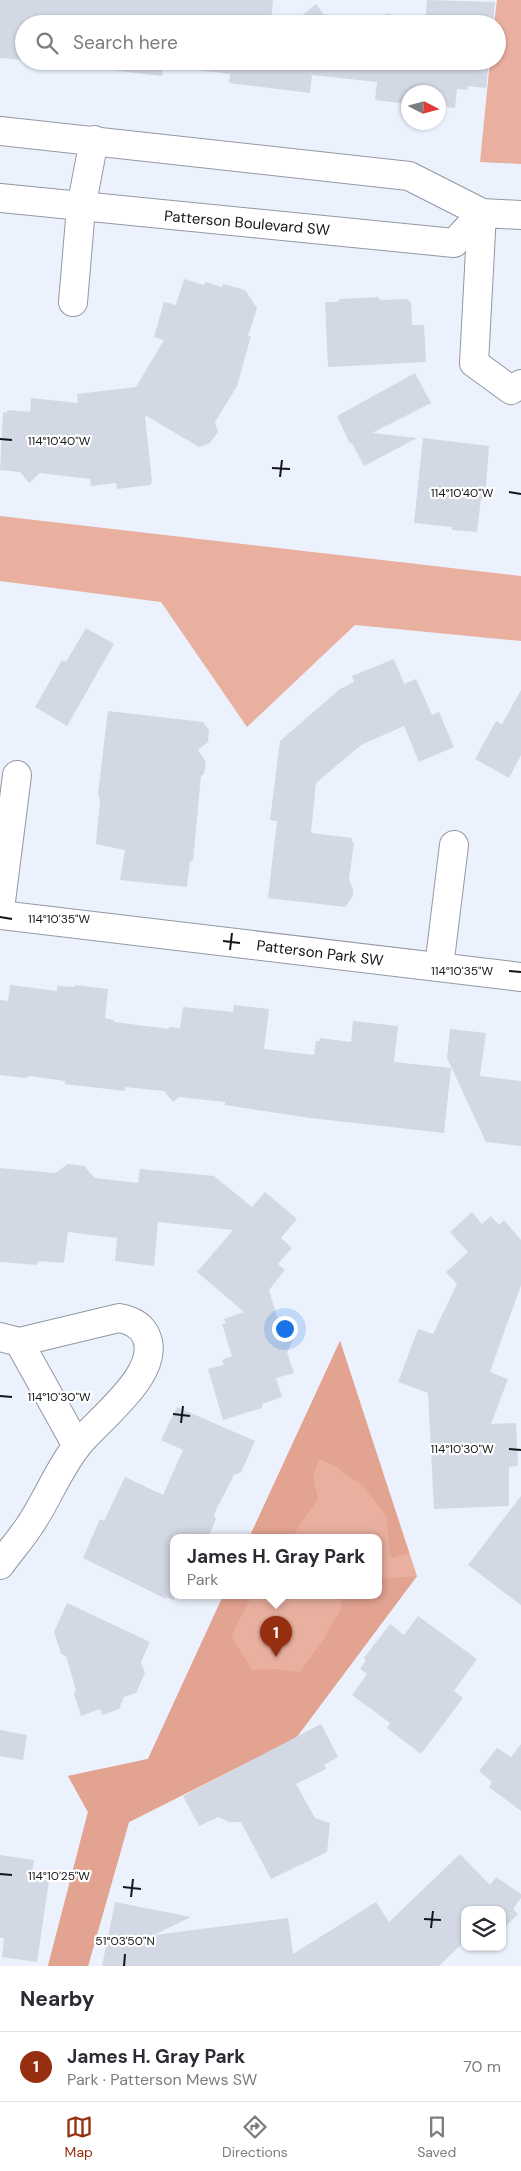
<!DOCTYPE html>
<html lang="en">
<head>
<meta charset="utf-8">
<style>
	body { margin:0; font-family:"DM Sans",sans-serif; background:#f7f7f7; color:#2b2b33 }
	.controls { position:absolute; right:15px; bottom:15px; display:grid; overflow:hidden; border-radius:10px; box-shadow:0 1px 4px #0004 }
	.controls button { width:45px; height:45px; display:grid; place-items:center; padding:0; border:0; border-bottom:1px solid #e1e1e2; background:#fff; color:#2b2b33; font:25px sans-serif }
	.compass { position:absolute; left:401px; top:85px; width:45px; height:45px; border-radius:50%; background:#fff; box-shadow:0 1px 4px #0004; rotate:96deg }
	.you { position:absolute; left:284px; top:1328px; width:18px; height:18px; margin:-12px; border:4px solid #fff; border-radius:50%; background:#1a73e8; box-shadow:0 0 0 8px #1a73e833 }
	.badge { display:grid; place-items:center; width:32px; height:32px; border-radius:50%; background:#962f0f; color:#fff; font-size:16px; font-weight:700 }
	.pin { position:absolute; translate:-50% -41px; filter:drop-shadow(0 1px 2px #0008) }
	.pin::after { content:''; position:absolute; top:26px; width:18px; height:15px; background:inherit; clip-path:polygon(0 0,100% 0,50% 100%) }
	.popup { position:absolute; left:170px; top:1534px; width:212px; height:65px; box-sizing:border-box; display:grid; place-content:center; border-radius:10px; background:#fff; filter:drop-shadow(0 1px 4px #0005); font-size:16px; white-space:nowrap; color:#7c7c81 }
	.popup b { font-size:19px; color:#2b2b33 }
	.popup::after { content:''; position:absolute; left:50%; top:100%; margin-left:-10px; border:10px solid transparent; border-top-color:#fff }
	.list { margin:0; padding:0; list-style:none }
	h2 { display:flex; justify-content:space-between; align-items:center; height:65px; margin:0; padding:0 20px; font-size:21px }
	h2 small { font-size:16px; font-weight:400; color:#7c7c81 }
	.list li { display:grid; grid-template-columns:32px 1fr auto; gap:15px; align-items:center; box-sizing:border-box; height:70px; padding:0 20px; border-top:1px solid #e1e1e2 }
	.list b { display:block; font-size:19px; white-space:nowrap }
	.list p { margin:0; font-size:16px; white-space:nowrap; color:#7c7c81 }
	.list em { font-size:16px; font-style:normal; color:#7c7c81 }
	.icon { flex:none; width:28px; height:28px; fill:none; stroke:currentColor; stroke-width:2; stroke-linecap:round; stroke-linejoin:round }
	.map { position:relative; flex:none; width:521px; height:1966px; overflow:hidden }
	.search { position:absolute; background:#fff; box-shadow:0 1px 4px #0004; left:15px; right:15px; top:15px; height:55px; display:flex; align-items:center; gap:12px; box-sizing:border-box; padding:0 18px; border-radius:28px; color:#7c7c81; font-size:19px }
	.sheet { height:135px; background:#fff }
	nav { display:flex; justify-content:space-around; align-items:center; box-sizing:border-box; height:70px; border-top:1px solid #e1e1e2; background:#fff; font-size:14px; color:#7c7c81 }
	nav a { display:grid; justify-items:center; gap:2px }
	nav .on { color:#962f0f }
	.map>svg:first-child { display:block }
	.green { fill:#e9af9f }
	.forest { fill:#e3a391 }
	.building { fill:#d2d8e4 }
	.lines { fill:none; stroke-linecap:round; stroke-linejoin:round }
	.minor-casing { stroke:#9398a3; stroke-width:30 }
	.minor { stroke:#fff; stroke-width:28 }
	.ticks { fill:none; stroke:#131518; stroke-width:2 }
	.labels { text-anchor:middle; stroke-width:4.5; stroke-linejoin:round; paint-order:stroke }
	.street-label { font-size:15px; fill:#131518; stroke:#fff }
	.ticks-label { font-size:12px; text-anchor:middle; fill:#131518; stroke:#fff; stroke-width:4.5; stroke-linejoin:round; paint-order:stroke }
</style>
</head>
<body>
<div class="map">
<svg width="521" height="1966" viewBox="0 0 521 1966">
	<rect width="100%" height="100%" fill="#ebf2fd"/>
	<path class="green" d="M497 0H521V164L480 162 490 61H497V24H494Z
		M0 516 521 576V641L355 625 247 727 161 602 0 581Z
		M340 1341 417 1576 296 1738 129 1822 88 1966H48L88 1812 68 1776 148 1759 223 1596H378V1538H249Z"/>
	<path class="forest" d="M340 1341 409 1553 391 1558 386 1516 363 1486 335 1466 319 1459 313 1477 318 1499 291 1538H249Z
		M417 1576 296 1738 129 1822 88 1966H48L88 1812 68 1776 148 1759 223 1596H252L231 1636 252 1670 276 1669 300 1672 322 1642 341 1609V1596H378L379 1579Z"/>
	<path class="building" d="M0 0H273L271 24H24V60L0 58Z
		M427 0 495 2 493 24H425Z
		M316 4 324 15 378 21 388 13 398 24H292Z
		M35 61H489L486 88 468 86 467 90 457 89 455 108 438 106V92H408V104L375 100 377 82 312 75 310 93 229 83 230 74 163 66 162 76Z
		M184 279 204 285 205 282 222 287 223 284 245 290 257 308 248 336H251L237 386 215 422 218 432 209 444 199 447 145 415 152 482 150 485 117 489 116 483 91 486 90 479 40 473 29 483 20 472 0 470 3 412 7 413V410L30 412 31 398 78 403 77 394 136 387 164 340 154 337 164 302 176 305Z
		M377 297 381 300 408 299 409 301 411 302 412 325H424L426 362 328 367 325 302H337L340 299Z
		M415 373 431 403 372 433 417 438 364 466 352 443 350 444 337 416Z
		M423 438 489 446 485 499H481L477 532 452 530V527L414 523Z
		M86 628 114 644 67 726 35 707 62 660 66 662Z
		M394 659 404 684 416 679 432 715 439 712 454 747 419 762 404 726 361 745 316 783 311 833 352 838V842H354L349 879 353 889V896L345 907 268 898 277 821 270 820 280 741 340 689 354 682 352 676Z
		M521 690V755L509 778 475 759 496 721 502 724Z
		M108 711 203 722 209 730 208 742 198 750 206 762 204 774 201 776 193 861H190L187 887 120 880 125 850 96 844 100 801 98 793Z
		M10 985 57 991V986L75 987V985L108 989 105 1018 114 1020V1022L169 1029V1027L180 1028 183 1007 233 1012 234 1005 269 1009 264 1049 314 1055 316 1041H319L320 1038 351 1042 353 1021 398 1026 394 1062 451 1068 444 1133 310 1118 225 1105V1102L179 1097 173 1102 164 1091 125 1087V1091L65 1084V1081L29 1076 26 1078 0 1075V1000L8 1001Z
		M450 1029 486 1033 480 1076 521 1081V1146L486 1142 447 1058Z
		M68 1164 84 1166 95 1178 138 1183 140 1169 214 1176 252 1207 265 1192 297 1219 281 1238 292 1248 278 1264 285 1270 269 1290 277 1317 291 1325 294 1339 287 1352 294 1373 276 1378 282 1397 262 1404V1408L223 1420 208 1369 224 1365 222 1360 232 1356 222 1324 226 1323 224 1319 244 1312 197 1272 233 1230 158 1222 154 1266 115 1261 117 1238 68 1232 64 1263 38 1261 37 1265 0 1262V1168L55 1173Z
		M472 1212 482 1224 491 1216 499 1225 504 1220 521 1240V1285L490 1372 508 1379 491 1424 516 1423 518 1466 509 1467V1506L434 1509 428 1393 398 1382 418 1329 433 1334 457 1284 446 1272 468 1252 450 1232Z
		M177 1407 255 1441 241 1472 234 1475 217 1508 214 1515 216 1519 208 1538H174V1600L166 1597V1599L83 1558 100 1519 104 1521 125 1477 163 1495 183 1450 161 1440Z
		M521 1496V1605L468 1565Z
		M67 1603 150 1642 141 1662 145 1673 136 1693 124 1697 119 1709 103 1715 100 1709 81 1716 74 1694 76 1690 66 1656 61 1654 54 1632Z
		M418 1616 477 1659 454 1691 463 1698 421 1754 387 1728 390 1723 352 1695 367 1674 360 1669 366 1660 364 1658 390 1624 404 1635Z
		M321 1724 338 1757 324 1765 326 1769 296 1784 315 1818 330 1823 327 1852 271 1879 241 1822H229L218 1817 199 1826 183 1796Z
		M0 1730 27 1735 23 1760 0 1756Z
		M521 1744V1811L489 1787 492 1782 479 1771 497 1748 511 1757Z
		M460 1854 490 1885 496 1877 521 1894V1898L513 1909 518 1914 502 1930V1910H465V1941L439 1966H102L115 1902 191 1917 154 1935 288 1918 293 1954 376 1902 389 1922Z
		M0 1855 34 1860 31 1878 49 1881 37 1962 2 1957 4 1938H0Z"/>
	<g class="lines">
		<defs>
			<path id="minor" d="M0 131 409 176 482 213 521 215
				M0 198 454 243 482 213
				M482 213 474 363 511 390 521 384
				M73 302 81 208 94 140
				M0 909 17 775
				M0 915 521 977
				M439 967 454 845
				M0 1337 19 1342 119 1318C130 1320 141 1324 146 1336 163 1373 97 1420 77 1446 58 1470 47 1500 30 1525 21 1539 10 1551 0 1565
				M19 1342 77 1446"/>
		</defs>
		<use href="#minor" class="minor-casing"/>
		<use href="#minor" class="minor"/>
	</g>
	<path class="ticks" d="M0 439 12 440M272 468 290 469M280 477 282 460M509 492 521 494M0 917 12 919M223 941 240 943M230 950 232 933M509 971 521 972M0 1396 12 1397M173 1414 190 1416M181 1423 183 1406M509 1449 521 1450M0 1874 12 1875M123 1887 141 1889M131 1897 133 1879M424 1919 441 1920M431 1928 433 1911M124 1966 125 1954"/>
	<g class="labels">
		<g class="street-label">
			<text transform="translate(247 223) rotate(5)" y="5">Patterson Boulevard SW</text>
			<text transform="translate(320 953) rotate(7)" y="5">Patterson Park SW</text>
		</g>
	</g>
	<g class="ticks-label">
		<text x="59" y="445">114°10'40"W</text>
		<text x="462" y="497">114°10'40"W</text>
		<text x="59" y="923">114°10'35"W</text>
		<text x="462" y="975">114°10'35"W</text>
		<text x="59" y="1401">114°10'30"W</text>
		<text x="462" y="1453">114°10'30"W</text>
		<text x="59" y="1880">114°10'25"W</text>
		<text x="125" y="1945">51°03'50"N</text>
	</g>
</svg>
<div class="controls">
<button><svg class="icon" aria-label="layers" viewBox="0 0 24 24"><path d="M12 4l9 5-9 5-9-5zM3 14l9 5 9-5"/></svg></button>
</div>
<svg class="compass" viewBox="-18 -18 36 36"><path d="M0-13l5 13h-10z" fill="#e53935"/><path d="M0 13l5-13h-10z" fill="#7c7c81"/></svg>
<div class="you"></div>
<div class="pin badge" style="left:276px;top:1657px">1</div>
<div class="popup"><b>James H. Gray Park</b>Park</div>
<div class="search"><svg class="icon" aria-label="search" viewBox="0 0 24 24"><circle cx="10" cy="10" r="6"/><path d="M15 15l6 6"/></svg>Search here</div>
</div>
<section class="sheet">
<h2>Nearby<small></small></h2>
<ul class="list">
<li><span class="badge">1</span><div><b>James H. Gray Park</b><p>Park · Patterson Mews SW</p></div><em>70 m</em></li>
</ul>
</section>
<nav>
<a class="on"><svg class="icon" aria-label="map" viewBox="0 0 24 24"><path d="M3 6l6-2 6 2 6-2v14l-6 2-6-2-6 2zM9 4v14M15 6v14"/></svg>Map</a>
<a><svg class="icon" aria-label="directions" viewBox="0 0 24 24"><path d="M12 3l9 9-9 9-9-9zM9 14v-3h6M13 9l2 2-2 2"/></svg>Directions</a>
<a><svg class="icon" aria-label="saved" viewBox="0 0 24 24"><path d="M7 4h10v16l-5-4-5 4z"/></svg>Saved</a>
</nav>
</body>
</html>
